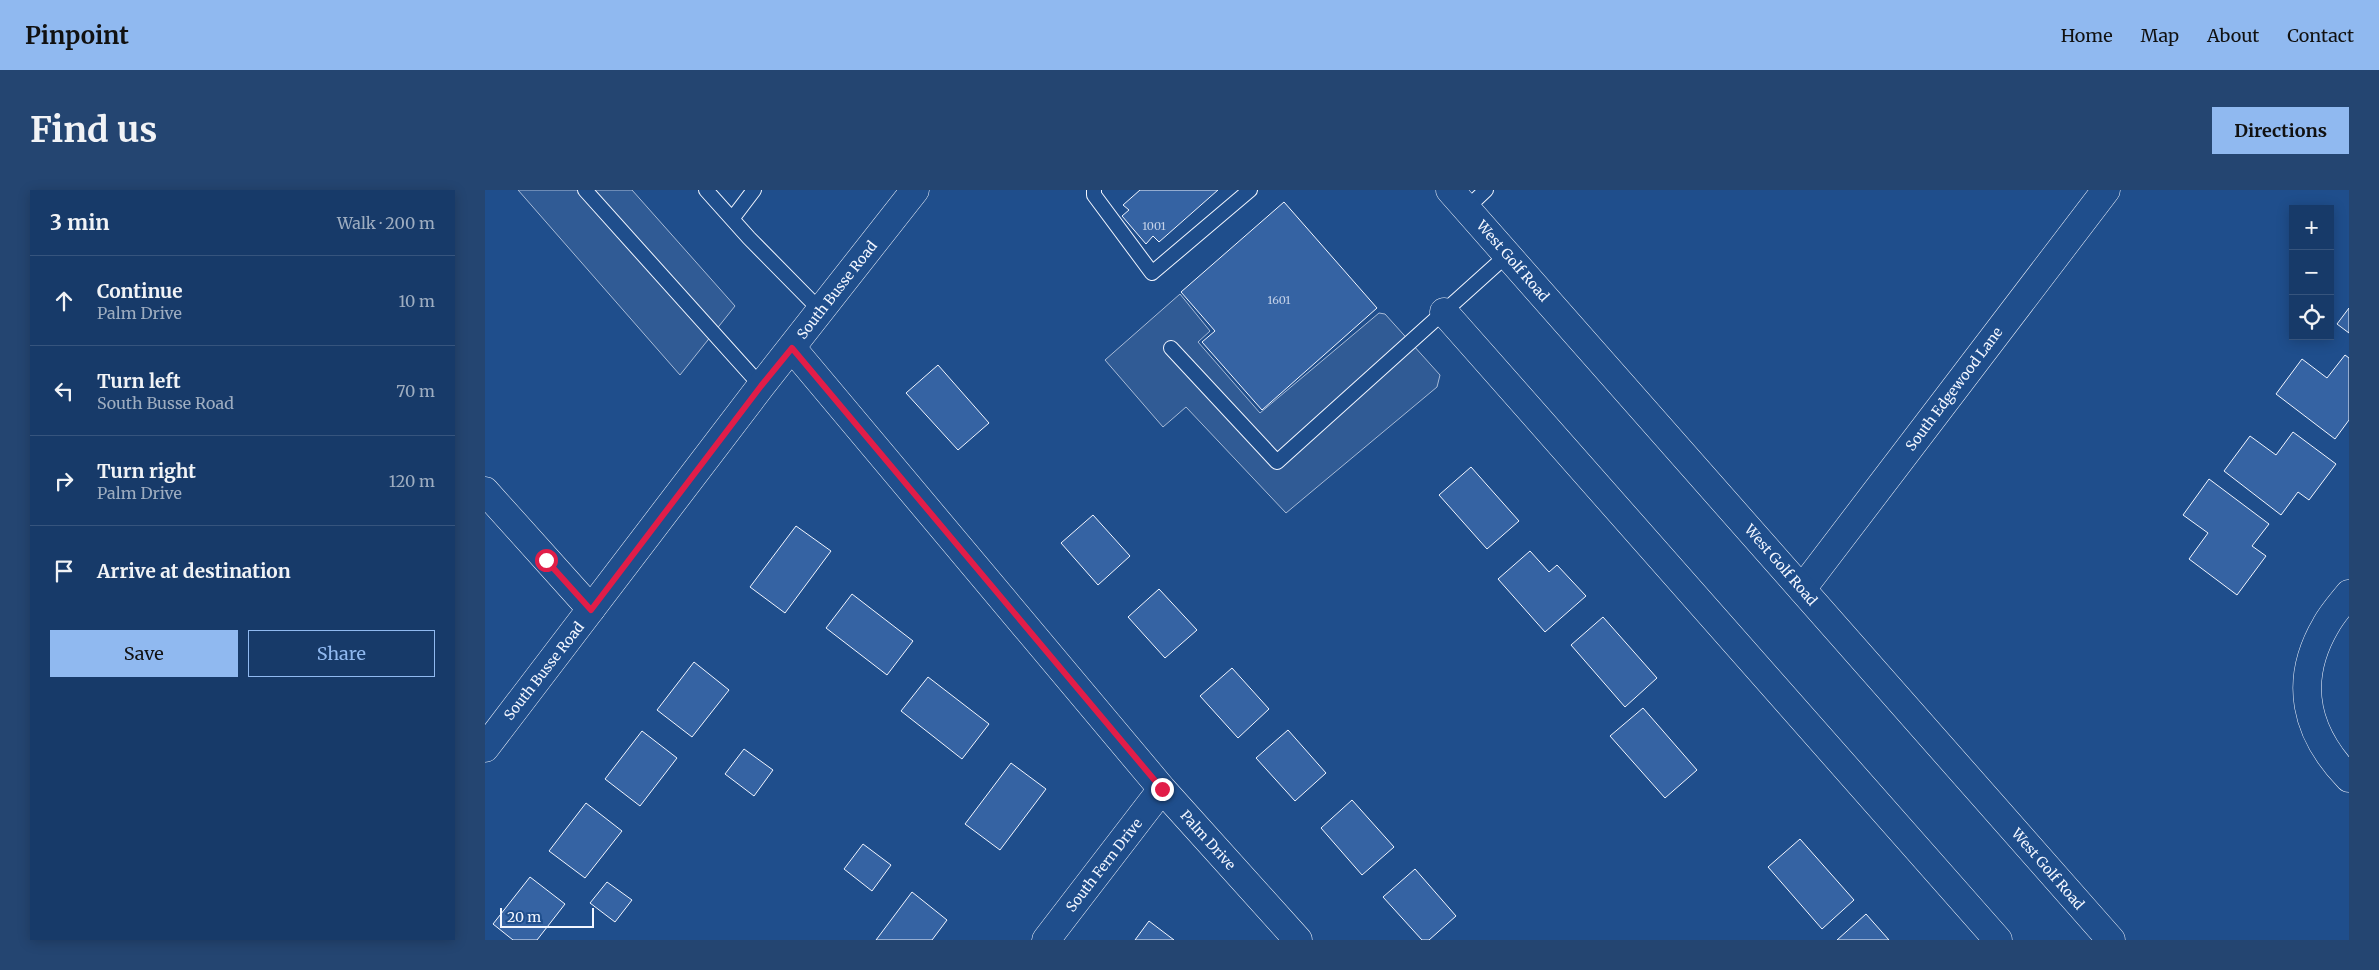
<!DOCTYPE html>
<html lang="en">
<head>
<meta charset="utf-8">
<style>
	body { margin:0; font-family:Merriweather,serif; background:#244571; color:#f1f3f6 }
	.controls { position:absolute; right:15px; top:15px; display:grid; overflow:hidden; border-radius:0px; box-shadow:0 2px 12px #0003 }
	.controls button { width:45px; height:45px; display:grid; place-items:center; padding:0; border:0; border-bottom:1px solid #36547d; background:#173a69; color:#f1f3f6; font:25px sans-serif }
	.scale { position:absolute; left:15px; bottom:12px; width:94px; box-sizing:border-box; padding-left:5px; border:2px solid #f2f6ff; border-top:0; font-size:14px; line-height:18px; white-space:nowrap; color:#f2f6ff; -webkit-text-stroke:4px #1f4e8c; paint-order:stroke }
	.stop { position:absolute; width:15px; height:15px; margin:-11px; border:4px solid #e11d48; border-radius:50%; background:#fff }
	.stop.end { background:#e11d48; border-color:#fff; box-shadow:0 1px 5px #0008 }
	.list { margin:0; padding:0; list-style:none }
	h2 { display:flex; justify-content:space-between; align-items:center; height:65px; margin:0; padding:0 20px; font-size:21px }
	h2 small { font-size:16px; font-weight:400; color:#9eadc0 }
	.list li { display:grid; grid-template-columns:32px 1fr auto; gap:15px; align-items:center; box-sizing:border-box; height:90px; padding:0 20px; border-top:1px solid #36547d }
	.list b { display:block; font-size:19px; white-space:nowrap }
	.list p { margin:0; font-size:16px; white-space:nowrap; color:#9eadc0 }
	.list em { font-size:16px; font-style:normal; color:#9eadc0 }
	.actions { display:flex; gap:10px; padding:15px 20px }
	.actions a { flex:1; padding:11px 0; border:1px solid #90b9f0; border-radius:0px; text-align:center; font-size:18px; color:#90b9f0 }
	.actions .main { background:#90b9f0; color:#111 }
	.icon { flex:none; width:28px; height:28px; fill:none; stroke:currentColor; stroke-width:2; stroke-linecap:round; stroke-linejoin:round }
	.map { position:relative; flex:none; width:1864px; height:750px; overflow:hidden; border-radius:0px }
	header { display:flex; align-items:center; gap:30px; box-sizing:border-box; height:70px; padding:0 25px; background:#90b9f0; color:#111 }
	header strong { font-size:24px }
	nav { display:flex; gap:28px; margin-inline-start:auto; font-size:18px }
	.intro { display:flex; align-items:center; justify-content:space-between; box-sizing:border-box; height:120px; padding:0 30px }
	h1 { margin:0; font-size:35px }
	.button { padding:12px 22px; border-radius:0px; background:#90b9f0; color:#111; font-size:18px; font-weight:700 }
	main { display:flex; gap:30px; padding:0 30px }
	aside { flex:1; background:#173a69; border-radius:0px; box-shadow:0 2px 12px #0003 }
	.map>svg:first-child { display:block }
	.built { fill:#305b95; stroke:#a8bbd7 }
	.building { fill:#3563a3; stroke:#f2f6ff }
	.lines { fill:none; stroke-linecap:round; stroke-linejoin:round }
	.service-casing { stroke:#f2f6ff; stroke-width:16 }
	.minor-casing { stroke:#f2f6ff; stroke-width:29 }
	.secondary-casing { stroke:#f2f6ff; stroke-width:29 }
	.primary-casing { stroke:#f2f6ff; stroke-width:29 }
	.service { stroke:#1f4e8c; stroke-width:14 }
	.minor { stroke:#1f4e8c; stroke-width:28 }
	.secondary { stroke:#1f4e8c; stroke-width:28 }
	.primary { stroke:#1f4e8c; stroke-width:28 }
	.route { stroke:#e11d48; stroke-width:6 }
	.labels { text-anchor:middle; stroke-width:4; stroke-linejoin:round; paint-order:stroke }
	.number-label { font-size:11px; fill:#c3d1e8 }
	.street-label { font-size:14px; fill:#f2f6ff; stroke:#1f4e8c }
</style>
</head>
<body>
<header>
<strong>Pinpoint</strong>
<nav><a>Home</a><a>Map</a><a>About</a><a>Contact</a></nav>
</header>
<div class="intro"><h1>Find us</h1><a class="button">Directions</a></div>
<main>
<aside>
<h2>3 min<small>Walk · 200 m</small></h2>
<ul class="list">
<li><svg class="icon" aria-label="ahead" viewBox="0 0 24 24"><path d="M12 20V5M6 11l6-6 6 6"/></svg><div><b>Continue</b><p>Palm Drive</p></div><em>10 m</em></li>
<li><svg class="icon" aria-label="left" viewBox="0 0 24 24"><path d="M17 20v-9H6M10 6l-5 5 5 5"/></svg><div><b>Turn left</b><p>South Busse Road</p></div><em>70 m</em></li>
<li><svg class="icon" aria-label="right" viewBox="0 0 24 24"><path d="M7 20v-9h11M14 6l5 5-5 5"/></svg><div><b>Turn right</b><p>Palm Drive</p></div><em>120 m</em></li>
<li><svg class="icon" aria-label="arrive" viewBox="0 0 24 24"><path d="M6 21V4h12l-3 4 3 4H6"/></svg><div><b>Arrive at destination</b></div></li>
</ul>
<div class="actions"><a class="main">Save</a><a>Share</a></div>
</aside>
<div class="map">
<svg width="1864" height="750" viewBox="0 0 1864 750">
	<rect width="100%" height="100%" fill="#1f4e8c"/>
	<path class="built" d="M33 0H147L250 116 195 185Z
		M695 104 725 141 713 152 775 223 894 123 900 124 955 185 952 197 801 323 701 217 678 237 620 170Z"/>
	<path class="building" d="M655 0H733L674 52 668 46 661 54 637 26 644 20 638 15Z
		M799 12 892 118 777 220 717 152 730 141 696 102Z
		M1864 118V143L1852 134Z
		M1860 165 1864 168V230L1850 249 1791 204 1817 169 1842 188Z
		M453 175 504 233 473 260 421 203Z
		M1808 242 1851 274 1824 310 1813 302 1796 325 1739 281 1765 246 1791 265Z
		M986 277 1034 331 1002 359 954 305Z
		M1724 289 1784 334 1767 356 1781 366 1752 405 1704 369 1723 343 1698 325Z
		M608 325 645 366 613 395 576 353Z
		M311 336 346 361 300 423 265 397Z
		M1045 361 1064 382 1072 375 1101 406 1060 442 1013 389Z
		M674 399 712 440 680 468 643 427Z
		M367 404 428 451 402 485 341 438Z
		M1118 427 1172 488 1140 517 1086 455Z
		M209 472 244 500 207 547 172 520Z
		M747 478 784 519 753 548 715 506Z
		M443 487 504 534 477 569 416 521Z
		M1158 518 1212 580 1180 608 1125 546Z
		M803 540 841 583 810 611 771 568Z
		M157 541 192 568 155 616 120 589Z
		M259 559 288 580 269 606 240 584Z
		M526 573 561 599 515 660 480 634Z
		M867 610 909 657 877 685 836 638Z
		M101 613 137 641 100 688 64 661Z
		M1315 649 1369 710 1337 739 1283 677Z
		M378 654 406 675 387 701 359 679Z
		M930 679 971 726 944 750H937L898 707Z
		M45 687 80 714 52 750H28L8 734Z
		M122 692 147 710 130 732 105 713Z
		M427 702 462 730 447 750H391Z
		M1381 724 1404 750H1352Z
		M664 731 689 750H650Z"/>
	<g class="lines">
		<defs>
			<path id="service" d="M100 0 276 196
				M221 0 264 48 335 120
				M609 0V5L667 83 765 0
				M982 18 1001 0
				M247 29 269 0
				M686 158 792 272 1022 65"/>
			<path id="minor" d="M959 122 1513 750
				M307 158 677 599 813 750
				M0 301 106 419
				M1317 399 1621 0
				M1864 404C1856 414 1847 424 1841 435 1808 491 1820 543 1864 588
				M561 750 677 599"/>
			<path id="secondary" d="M0 558 276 196 430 0"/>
			<path id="primary" d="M965 0 1626 750"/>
		</defs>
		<use href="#service" class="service-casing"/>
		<use href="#minor" class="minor-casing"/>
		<use href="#secondary" class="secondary-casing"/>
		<use href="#primary" class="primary-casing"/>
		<use href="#service" class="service"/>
		<use href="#minor" class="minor"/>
		<use href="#secondary" class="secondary"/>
		<use href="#primary" class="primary"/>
	</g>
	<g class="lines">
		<path class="route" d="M61 370 106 420 276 196 307 158 677 599"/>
	</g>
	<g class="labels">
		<g class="number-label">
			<text x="669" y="40">1001</text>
			<text x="794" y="114">1601</text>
		</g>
		<g class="street-label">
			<text transform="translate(1028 71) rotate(49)" y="5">West Golf Road</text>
			<text transform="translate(352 100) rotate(-52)" y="5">South Busse Road</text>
			<text transform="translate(1469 199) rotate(-53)" y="5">South Edgewood Lane</text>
			<text transform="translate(1296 375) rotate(49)" y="5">West Golf Road</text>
			<text transform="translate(59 481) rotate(-52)" y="5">South Busse Road</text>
			<text transform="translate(723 650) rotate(48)" y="5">Palm Drive</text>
			<text transform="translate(619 675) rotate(-52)" y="5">South Fern Drive</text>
			<text transform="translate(1563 679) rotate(49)" y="5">West Golf Road</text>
		</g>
	</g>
</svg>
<div class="controls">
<button>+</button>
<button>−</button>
<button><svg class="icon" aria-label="locate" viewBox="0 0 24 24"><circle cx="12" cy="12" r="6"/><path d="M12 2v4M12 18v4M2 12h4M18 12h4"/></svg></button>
</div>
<div class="scale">20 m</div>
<div class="stop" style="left:61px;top:370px"></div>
<div class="stop end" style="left:677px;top:599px"></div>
</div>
</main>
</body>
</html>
